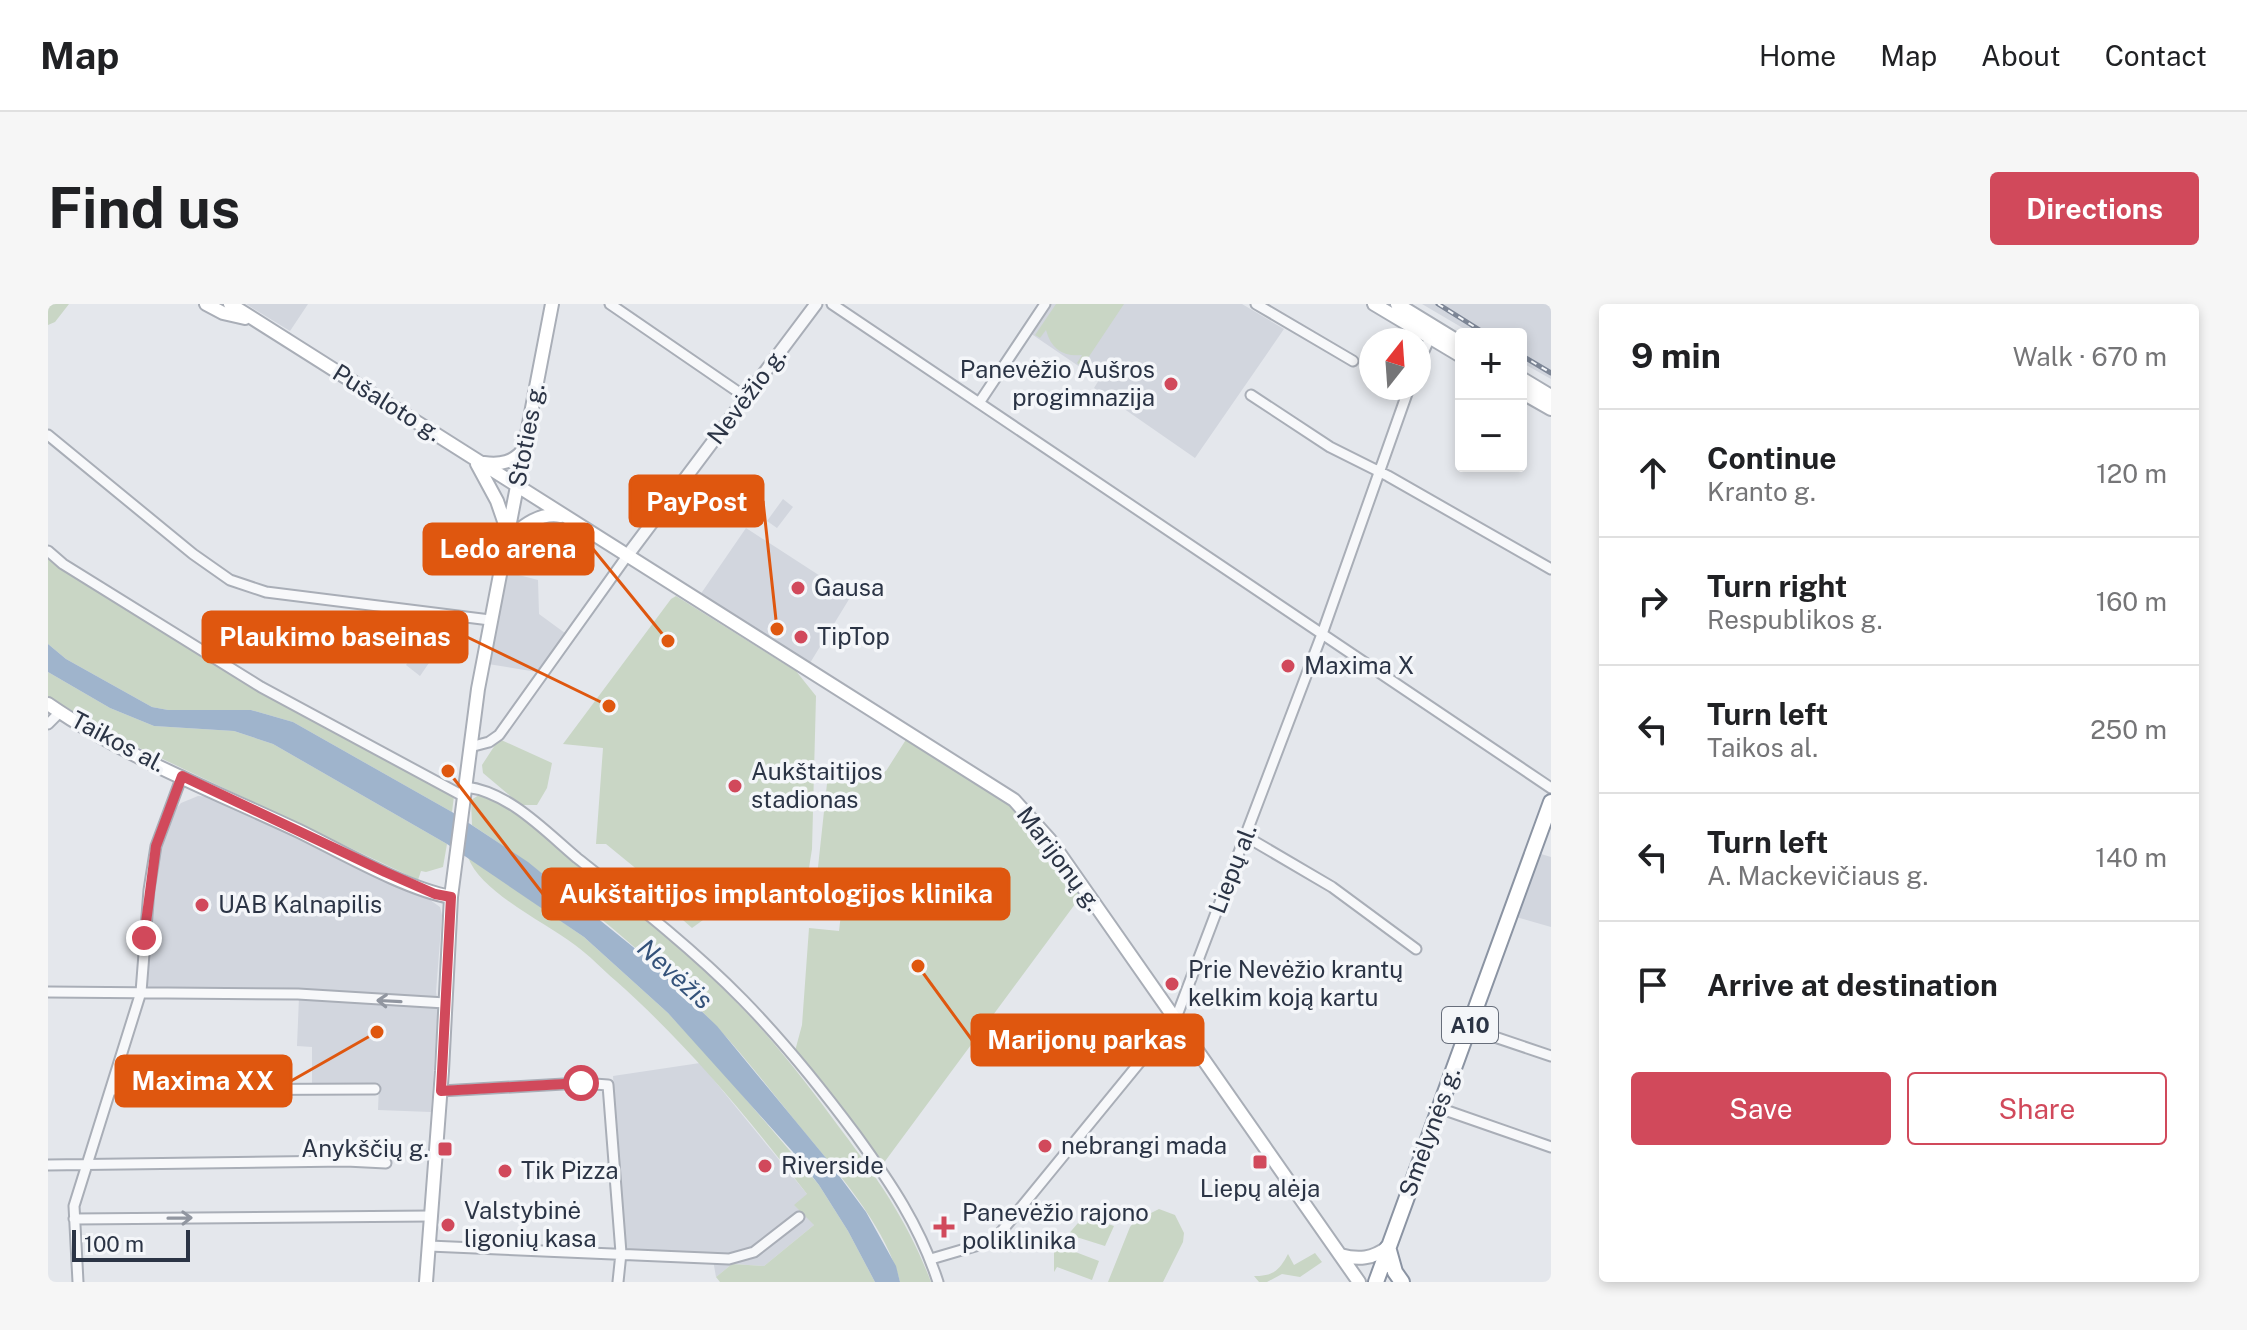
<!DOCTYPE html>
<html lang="en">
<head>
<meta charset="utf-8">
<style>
	body { margin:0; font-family:"Public Sans",sans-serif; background:#f6f6f6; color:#202124 }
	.controls { position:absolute; right:24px; top:24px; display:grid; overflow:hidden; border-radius:8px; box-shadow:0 4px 12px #0003 }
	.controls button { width:72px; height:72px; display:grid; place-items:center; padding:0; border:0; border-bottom:2px solid #e0e0e0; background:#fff; color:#202124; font:40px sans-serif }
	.compass { position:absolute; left:1311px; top:24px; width:72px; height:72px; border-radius:50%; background:#fff; box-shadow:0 4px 12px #0003; rotate:17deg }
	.scale { position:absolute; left:24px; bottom:20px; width:118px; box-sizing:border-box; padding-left:8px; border:4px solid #2b3445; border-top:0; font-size:22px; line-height:28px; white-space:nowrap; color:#2b3445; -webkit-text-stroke:6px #f4f6f9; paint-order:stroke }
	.stop { position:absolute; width:24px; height:24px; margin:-18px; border:6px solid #d1495b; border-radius:50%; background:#fff }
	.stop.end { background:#d1495b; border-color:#fff; box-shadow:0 2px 8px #0008 }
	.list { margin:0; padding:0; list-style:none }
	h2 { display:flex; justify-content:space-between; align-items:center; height:104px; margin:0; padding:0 32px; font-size:34px }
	h2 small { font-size:26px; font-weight:400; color:#757577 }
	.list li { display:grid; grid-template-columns:52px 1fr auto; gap:24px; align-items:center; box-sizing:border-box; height:128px; padding:0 32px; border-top:2px solid #e0e0e0 }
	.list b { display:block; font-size:30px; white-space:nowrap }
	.list p { margin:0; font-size:26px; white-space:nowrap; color:#757577 }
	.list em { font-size:26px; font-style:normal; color:#757577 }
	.actions { display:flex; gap:16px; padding:24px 32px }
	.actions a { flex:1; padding:18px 0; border:2px solid #d1495b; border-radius:8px; text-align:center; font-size:28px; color:#d1495b }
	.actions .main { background:#d1495b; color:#fff }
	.icon { flex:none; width:44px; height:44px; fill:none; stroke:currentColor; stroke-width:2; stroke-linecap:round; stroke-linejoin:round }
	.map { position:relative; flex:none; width:1503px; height:978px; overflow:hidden; border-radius:8px }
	header { display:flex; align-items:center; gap:48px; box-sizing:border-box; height:112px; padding:0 40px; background:#fff; border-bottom:2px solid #e0e0e0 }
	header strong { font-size:38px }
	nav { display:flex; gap:44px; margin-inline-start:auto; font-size:28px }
	.intro { display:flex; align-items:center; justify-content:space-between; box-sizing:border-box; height:192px; padding:0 48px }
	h1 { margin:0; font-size:56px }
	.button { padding:20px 36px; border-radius:8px; background:#d1495b; color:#fff; font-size:28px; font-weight:700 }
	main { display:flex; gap:48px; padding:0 48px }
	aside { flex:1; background:#fff; border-radius:8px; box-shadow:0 4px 12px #0003 }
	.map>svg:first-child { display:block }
	.built { fill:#d2d6de }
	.green { fill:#c9d6c5 }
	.water { fill:#9fb4cc }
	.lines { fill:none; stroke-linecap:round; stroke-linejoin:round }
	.minor-casing { stroke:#a9aeb7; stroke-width:13 }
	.tertiary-casing { stroke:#a9aeb7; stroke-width:15 }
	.secondary-casing { stroke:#a9aeb7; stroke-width:16 }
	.trunk-casing { stroke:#8b94a3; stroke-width:18 }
	.minor { stroke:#f7f8fa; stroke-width:9 }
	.tertiary { stroke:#f7f8fa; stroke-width:11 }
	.secondary { stroke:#fff; stroke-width:12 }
	.trunk { stroke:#fff; stroke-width:14 }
	.rail-casing { stroke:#7d8696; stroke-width:5 }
	.rail { stroke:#f4f6f9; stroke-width:2; stroke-dasharray:6; stroke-linecap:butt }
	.oneway { stroke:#9196a0 }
	.route { stroke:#d1495b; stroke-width:10 }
	.poi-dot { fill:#d1495b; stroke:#f4f6f9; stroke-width:3 }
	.labels { text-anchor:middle; stroke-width:7; stroke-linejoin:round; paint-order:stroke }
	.shield { fill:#f4f6f9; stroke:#676e7b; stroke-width:2 }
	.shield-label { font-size:22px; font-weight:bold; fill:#2b3445 }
	.poi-label { font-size:24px; fill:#2b3445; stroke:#f4f6f9; text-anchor:start }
	.street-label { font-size:24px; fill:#2b3445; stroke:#f4f6f9 }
	.water-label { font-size:26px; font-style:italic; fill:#34527a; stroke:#f4f6f9 }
	.leader { fill:none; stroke:#df570f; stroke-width:3 }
	.callout-dot { fill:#df570f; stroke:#f4f6f9; stroke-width:3 }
	.callout { fill:#df570f; stroke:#df570f; stroke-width:3 }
	.callout-label { font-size:26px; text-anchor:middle; font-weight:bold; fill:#fff }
</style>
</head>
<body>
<header>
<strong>Map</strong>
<nav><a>Home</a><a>Map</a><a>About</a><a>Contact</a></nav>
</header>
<div class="intro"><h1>Find us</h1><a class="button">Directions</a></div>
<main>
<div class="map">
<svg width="1503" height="978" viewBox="0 0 1503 978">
	<rect width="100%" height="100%" fill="#e4e7ec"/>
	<path class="built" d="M198 0H260L242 27Z
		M1002 0H1194L1236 25 1147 154 1046 84 1051 76 982 29Z
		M1374 0H1503V75L1473 58V30H1425Z
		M735 195 745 203 729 224 719 217Z
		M698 224 803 292 762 359 652 291Z
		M455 267 490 276 491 310 521 332 495 369 440 360Z
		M390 315 410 317 372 372 358 361Z
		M150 492 164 493 375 591 392 603 394 611 388 688 390 701 383 808 330 806 331 781 264 779V743L249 742 251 693 249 687 98 684 103 587 111 540 126 507 133 499Z
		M1493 550 1503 553V623L1468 613Z
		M652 759 759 890 766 921 716 962 684 960 668 973 664 950 577 945 565 772Z"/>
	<path class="green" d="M0 0H21L7 18 0 21Z
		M1008 0H1076L1034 63 1029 59 1034 51C1015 53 1003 45 998 26L992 34 987 31Z
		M0 247 310 439 406 492 404 508 245 418 203 406H120L104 403 18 355 0 340Z
		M628 292 748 367 768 392 764 545 758 583 655 616 644 624 635 616V603L558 540H548L555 444 515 440 623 295Z
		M0 368 62 404 106 422 186 427 225 440 399 540 395 563 378 568 373 567 370 576 64 431 0 392Z
		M859 434 961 499 991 531 1033 592 835 860 747 747 754 721 761 624 791 627 795 593 767 591 781 461 821 471 838 467Z
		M451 435 504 459 499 484 489 501H473L435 469 434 461Z
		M431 491 460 503C537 565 617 626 686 696 726 736 761 782 794 827 831 876 861 920 883 978H852C839 925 792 871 758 830 728 794 700 756 668 722 597 645 511 578 424 521L423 496Z
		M420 553 536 633 620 709 673 766 771 881 800 927 827 978H672L668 973 684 960 716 962 766 921 746 901 759 890C700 814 640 741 568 677 554 665 541 651 527 641 498 619 432 588 420 553Z
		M1098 904 1103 909 1111 905 1127 911 1136 929 1135 938 1115 978H1060L1082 923Z
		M1036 912 1066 922 1057 942 1022 931 1017 944 1051 957 1044 976 1009 963 1006 968V947Z
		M1267 949 1274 958 1252 973 1234 970 1219 978H1211L1206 972C1225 972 1231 967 1240 950L1246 961Z"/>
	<path class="water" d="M0 340 18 355 104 403 120 406H203L245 418 404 508 480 558 595 651 669 722 778 854 818 908 848 962 852 978H827L800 927 771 881 745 848 620 709 536 633 399 540 225 440 186 427 106 422 62 404 0 368Z"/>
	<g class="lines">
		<defs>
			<path id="minor" d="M562 0 699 94
				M784 0 1503 484
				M1208 0 1305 57
				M1371 58 1384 29
				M1203 91 1282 143 1340 172 1503 265
				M931 99 997 0
				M0 131 145 250 182 276 218 288 442 316
				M0 247 15 260 213 383 417 493
				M0 420 12 408
				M422 443 441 438 451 431 579 252
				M418 483C461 488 497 527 529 554 586 599 644 644 695 696 736 738 773 784 808 831 842 878 872 922 890 978
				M1197 532 1284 583 1368 645
				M0 688 250 690 397 699
				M1420 724 1503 752
				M64 786 327 785
				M393 787 533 779 560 781 573 949 570 978
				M1391 804 1503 843
				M0 861 298 857 338 859
				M26 915 383 912
				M381 942 681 955 706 948 751 913
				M883 955 941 938 948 934 1128 714 1274 330 1361 84
				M30 978 26 902 93 688 101 586 108 542 134 472"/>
			<path id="tertiary" d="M579 252 768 0"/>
			<path id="secondary" d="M158 0 175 9 197 14
				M182 0 966 496 1002 536 1311 978
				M1326 0 1413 52
				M1349 0 1413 39
				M1473 74 1503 92
				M1473 88 1503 105
				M436 159C452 161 466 159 476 145
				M429 160 449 197 458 223
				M457 237C474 223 490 208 513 212
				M0 400C75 452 168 488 251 527 294 548 358 585 403 593
				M1292 951C1310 956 1325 955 1340 943
				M378 978 394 767 403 593 430 385 504 0"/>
			<path id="trunk" d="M1340 943 1347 968 1354 978
				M1328 978 1503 498"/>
		</defs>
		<use href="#minor" class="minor-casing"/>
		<use href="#tertiary" class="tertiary-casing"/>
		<use href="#secondary" class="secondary-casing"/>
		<use href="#trunk" class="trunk-casing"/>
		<use href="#minor" class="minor"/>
		<use href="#tertiary" class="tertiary"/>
		<use href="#secondary" class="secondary"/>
		<use href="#trunk" class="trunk"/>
		<defs>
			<path id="rail" d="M1390 0 1438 30
				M1473 51 1503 69"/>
		</defs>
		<use href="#rail" class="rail-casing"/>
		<use href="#rail" class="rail"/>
	</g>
	<defs><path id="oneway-shaft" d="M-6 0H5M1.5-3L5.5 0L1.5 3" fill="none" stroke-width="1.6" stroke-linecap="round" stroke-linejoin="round" transform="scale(2)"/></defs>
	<g class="oneway">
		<use href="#oneway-shaft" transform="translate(341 697) rotate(-177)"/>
		<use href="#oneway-shaft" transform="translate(132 914) rotate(-1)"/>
	</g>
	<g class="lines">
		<path class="route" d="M96 634 108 542 134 472 337 568 387 590 403 593 393 787 533 779"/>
	</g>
	<g class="poi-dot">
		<circle cx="1123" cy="80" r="8"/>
		<circle cx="750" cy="284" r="8"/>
		<circle cx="753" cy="333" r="8"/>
		<circle cx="1240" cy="362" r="8"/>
		<circle cx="687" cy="482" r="8"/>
		<circle cx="154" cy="601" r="8"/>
		<circle cx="1124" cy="680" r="8"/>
		<circle cx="997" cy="842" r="8"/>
		<rect x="389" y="837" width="16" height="16" rx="4"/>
		<rect x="1204" y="850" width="16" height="16" rx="4"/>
		<circle cx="717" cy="862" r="8"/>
		<circle cx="457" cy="867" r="8"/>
		<circle cx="400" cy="921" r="8"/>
		<path d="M892 911h8v8h8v8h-8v8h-8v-8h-8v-8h8z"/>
	</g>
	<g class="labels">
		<rect class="shield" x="1394" y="703" width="56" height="36" rx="6"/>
		<g class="shield-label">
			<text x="1422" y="729">A10</text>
		</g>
		<g class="poi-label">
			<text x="1107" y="74" text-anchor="end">Panevėžio Aušros<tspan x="1107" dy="28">progimnazija</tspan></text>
			<text x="766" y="292">Gausa</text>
			<text x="769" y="341">TipTop</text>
			<text x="1256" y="370">Maxima X</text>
			<text x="703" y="476">Aukštaitijos<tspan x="703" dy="28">stadionas</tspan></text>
			<text x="170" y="609">UAB Kalnapilis</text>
			<text x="1140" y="674">Prie Nevėžio krantų<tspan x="1140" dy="28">kelkim koją kartu</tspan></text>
			<text x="1013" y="850">nebrangi mada</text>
			<text x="381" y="853" text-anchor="end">Anykščių g.</text>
			<text x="733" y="870">Riverside</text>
			<text x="473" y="875">Tik Pizza</text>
			<text x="1212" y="893" text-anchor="middle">Liepų alėja</text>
			<text x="416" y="915">Valstybinė<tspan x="416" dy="28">ligonių kasa</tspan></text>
			<text x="914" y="917">Panevėžio rajono<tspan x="914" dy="28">poliklinika</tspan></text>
		</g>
		<g class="street-label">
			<text transform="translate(699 92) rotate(-53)" y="8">Nevėžio g.</text>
			<text transform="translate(339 99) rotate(32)" y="8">Pušaloto g.</text>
			<text transform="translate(479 131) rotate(-79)" y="8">Stoties g.</text>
			<text transform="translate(70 438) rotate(28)" y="8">Taikos al.</text>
			<text transform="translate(1011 555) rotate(53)" y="8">Marijonų g.</text>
			<text transform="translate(1185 565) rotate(-69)" y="8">Liepų al.</text>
			<text transform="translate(1382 828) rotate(-70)" y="8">Smėlynės g.</text>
		</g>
		<g class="water-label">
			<text transform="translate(627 670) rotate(42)" y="9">Nevėžis</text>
		</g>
	</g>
	<path class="leader" d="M729 325L715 197M620 337L545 245M561 402L419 333M400 467L495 590M870 662L924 736M329 728L243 777"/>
	<g class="callout-dot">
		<circle cx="729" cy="325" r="8"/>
		<circle cx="620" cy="337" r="8"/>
		<circle cx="561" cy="402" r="8"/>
		<circle cx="400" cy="467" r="8"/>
		<circle cx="870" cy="662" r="8"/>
		<circle cx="329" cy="728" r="8"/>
	</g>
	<g class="callout">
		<rect x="582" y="172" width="133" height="50" rx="8"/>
		<rect x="376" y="220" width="169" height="50" rx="8"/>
		<rect x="155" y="308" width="264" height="50" rx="8"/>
		<rect x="495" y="565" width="466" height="50" rx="8"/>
		<rect x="924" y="711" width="231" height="50" rx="8"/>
		<rect x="68" y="752" width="175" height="50" rx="8"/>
	</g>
	<g class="callout-label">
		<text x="649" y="207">PayPost</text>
		<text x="460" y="254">Ledo arena</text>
		<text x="287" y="342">Plaukimo baseinas</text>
		<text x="728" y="599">Aukštaitijos implantologijos klinika</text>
		<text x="1039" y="745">Marijonų parkas</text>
		<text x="155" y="786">Maxima XX</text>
	</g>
</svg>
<div class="controls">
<button>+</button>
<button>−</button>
</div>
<svg class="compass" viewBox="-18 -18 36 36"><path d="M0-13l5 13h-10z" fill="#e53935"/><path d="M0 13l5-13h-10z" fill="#757577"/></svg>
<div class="scale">100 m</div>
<div class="stop" style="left:533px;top:779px"></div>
<div class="stop end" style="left:96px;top:634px"></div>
</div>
<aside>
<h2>9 min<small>Walk · 670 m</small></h2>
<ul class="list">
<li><svg class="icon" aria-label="ahead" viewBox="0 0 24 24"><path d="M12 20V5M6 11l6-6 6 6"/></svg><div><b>Continue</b><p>Kranto g.</p></div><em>120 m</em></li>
<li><svg class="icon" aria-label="right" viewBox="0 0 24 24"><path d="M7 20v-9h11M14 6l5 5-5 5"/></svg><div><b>Turn right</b><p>Respublikos g.</p></div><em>160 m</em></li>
<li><svg class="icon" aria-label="left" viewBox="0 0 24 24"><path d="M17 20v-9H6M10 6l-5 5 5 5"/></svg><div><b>Turn left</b><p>Taikos al.</p></div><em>250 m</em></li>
<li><svg class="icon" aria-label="left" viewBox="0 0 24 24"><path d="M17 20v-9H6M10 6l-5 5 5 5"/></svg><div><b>Turn left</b><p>A. Mackevičiaus g.</p></div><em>140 m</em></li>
<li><svg class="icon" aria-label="arrive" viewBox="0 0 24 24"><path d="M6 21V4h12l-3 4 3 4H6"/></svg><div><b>Arrive at destination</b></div></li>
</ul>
<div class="actions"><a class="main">Save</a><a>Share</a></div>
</aside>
</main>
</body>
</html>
